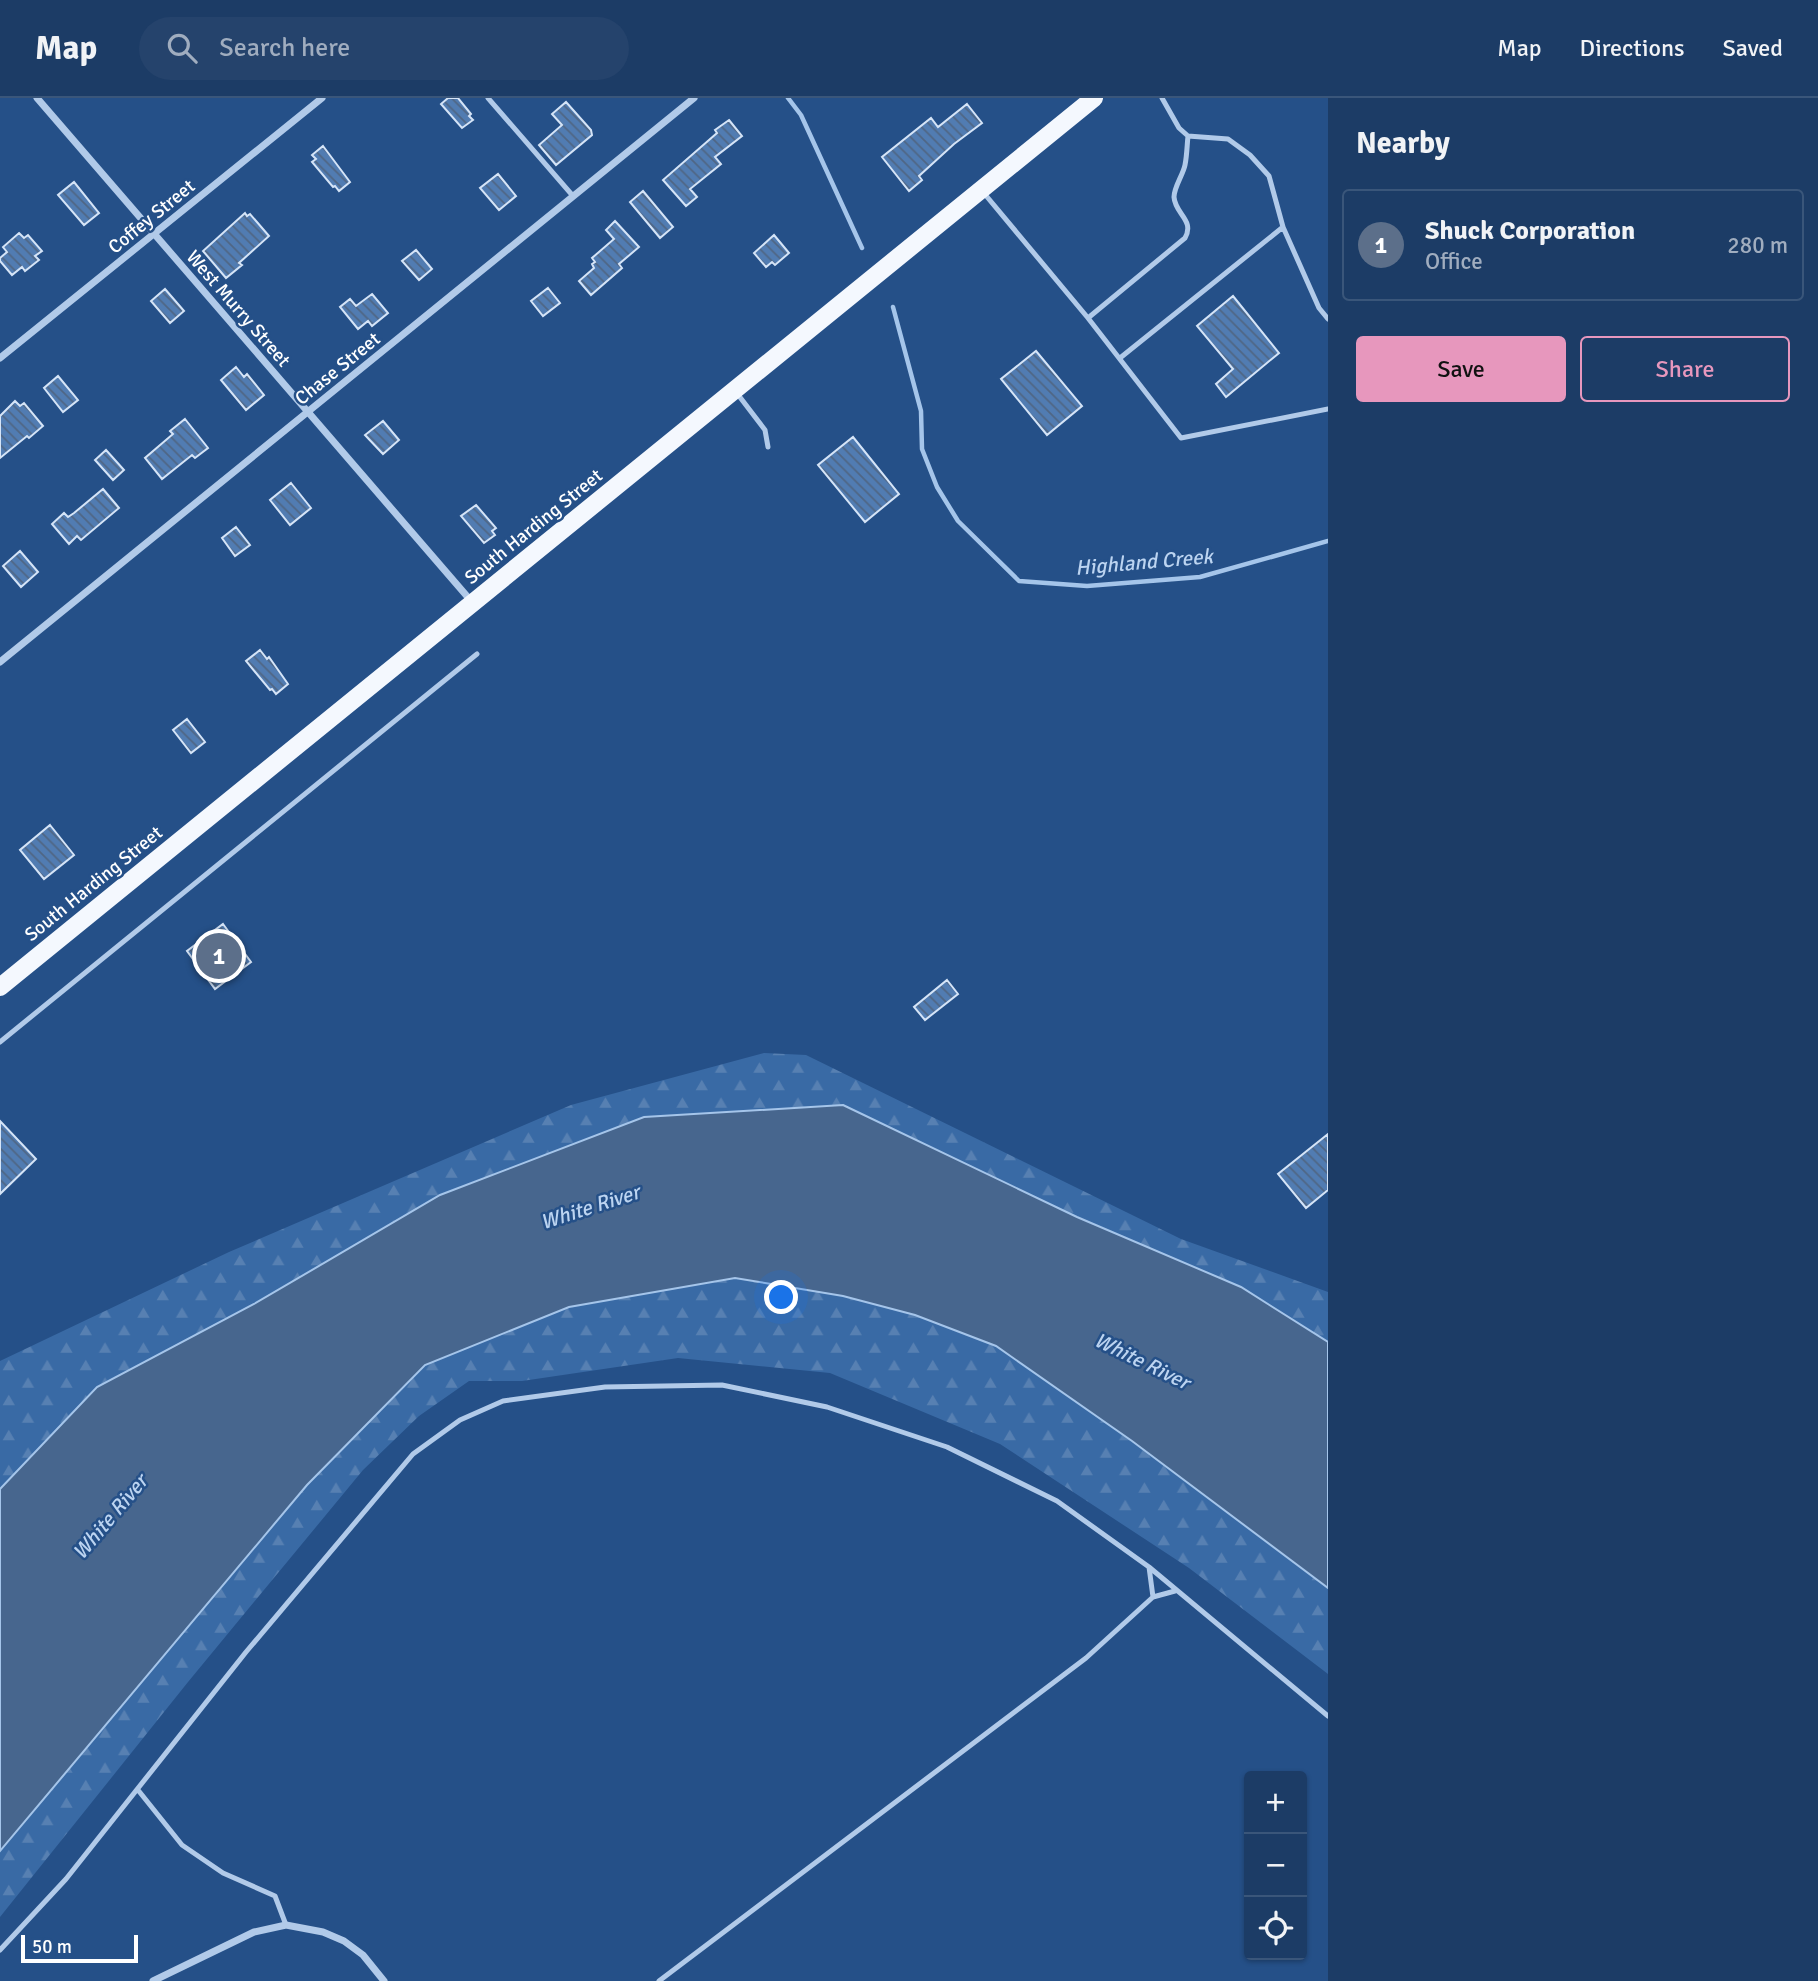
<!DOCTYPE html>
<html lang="en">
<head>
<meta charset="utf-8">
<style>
	body { margin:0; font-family:Signika,sans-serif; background:#25436c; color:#f1f3f6 }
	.controls { position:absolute; right:21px; bottom:21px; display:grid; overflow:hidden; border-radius:7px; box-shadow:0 2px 5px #0004 }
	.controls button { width:63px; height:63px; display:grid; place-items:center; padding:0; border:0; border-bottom:2px solid #3a567a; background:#1c3c66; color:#f1f3f6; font:35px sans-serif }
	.scale { position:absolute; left:21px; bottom:18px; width:117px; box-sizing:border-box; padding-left:7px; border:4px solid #fff; border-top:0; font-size:19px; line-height:24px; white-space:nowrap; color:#fff; -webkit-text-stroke:5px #255088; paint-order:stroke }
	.you { position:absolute; left:782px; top:1200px; width:24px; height:24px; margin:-18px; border:5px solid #fff; border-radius:50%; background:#1a73e8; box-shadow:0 0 0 10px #1a73e833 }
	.badge { display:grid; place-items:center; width:46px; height:46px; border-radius:50%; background:#e797bd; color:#fff; font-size:23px; font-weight:700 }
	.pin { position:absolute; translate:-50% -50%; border:4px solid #fff; box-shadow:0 2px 7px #0006 }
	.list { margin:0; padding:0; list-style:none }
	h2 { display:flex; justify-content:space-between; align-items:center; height:91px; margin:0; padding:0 28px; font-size:30px }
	h2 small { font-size:23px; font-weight:400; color:#a0adbf }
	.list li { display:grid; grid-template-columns:46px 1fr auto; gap:21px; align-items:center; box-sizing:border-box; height:112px; margin:0 14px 14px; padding:0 14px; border:2px solid #3a567a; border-radius:7px }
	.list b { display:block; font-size:26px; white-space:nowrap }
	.list p { margin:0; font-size:23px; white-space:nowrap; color:#a0adbf }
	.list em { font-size:23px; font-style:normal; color:#a0adbf }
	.actions { display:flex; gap:14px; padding:21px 28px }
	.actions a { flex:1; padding:16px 0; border:2px solid #e797bd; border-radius:7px; text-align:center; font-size:24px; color:#e797bd }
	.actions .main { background:#e797bd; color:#111 }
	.icon { flex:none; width:38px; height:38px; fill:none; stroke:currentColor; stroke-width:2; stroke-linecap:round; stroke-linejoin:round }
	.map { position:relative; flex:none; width:1328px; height:1883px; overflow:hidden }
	header { display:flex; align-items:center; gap:42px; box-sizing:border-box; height:98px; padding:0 35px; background:#1c3c66; border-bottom:2px solid #3a567a }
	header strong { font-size:33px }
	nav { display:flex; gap:38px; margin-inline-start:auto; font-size:24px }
	.search { width:490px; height:63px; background:#25436c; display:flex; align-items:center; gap:18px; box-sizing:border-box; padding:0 24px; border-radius:38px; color:#a0adbf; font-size:26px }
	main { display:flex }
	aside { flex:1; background:#1c3c66 }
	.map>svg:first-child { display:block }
	.forest { fill:url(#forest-firs) }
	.water { fill:#47668e; stroke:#a5c5ea; stroke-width:2 }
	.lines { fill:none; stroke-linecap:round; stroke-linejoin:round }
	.stream { stroke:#a5c5ea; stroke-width:4.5 }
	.building { fill:url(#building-back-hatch); stroke:#d5e4f7; stroke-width:2 }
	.service { stroke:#b1cae9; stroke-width:5 }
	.minor { stroke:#b1cae9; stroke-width:7 }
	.primary { stroke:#f4f8fe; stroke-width:18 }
	.labels { text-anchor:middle; stroke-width:5; stroke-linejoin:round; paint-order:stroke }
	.street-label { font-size:19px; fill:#fff; stroke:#255088 }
	.water-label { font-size:21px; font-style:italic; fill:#bcd4f1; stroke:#255088 }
</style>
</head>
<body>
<header>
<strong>Map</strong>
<div class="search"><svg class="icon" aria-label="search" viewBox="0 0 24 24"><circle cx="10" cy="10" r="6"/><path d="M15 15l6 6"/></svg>Search here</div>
<nav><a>Map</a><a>Directions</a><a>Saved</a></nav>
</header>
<main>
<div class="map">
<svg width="1328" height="1883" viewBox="0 0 1328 1883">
	<defs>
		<pattern id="forest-firs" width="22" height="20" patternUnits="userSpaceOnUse" patternTransform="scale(1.75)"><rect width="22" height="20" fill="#396aa5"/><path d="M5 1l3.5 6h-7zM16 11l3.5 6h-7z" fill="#5780b2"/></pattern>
		<pattern id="building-back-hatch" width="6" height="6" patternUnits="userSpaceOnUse" patternTransform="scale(1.75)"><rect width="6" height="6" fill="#517cb2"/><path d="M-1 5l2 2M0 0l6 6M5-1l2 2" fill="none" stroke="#4f6684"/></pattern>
	</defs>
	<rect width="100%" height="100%" fill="#255088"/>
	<path class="forest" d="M764 955 806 957 1181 1141 1328 1194V1244L1241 1189 1077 1119 254 1206 97 1289 0 1391V1263L229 1154 571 1007Z
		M735 1180 843 1198 915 1217 996 1248 1132 1343 1328 1490V1576L1189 1470 1000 1346 830 1275 678 1260 522 1283H469L419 1318 363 1372 188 1584 0 1819V1753L307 1387 425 1267 569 1209Z"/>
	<path class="water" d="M843 1007 1077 1119 1241 1189 1328 1244V1490L1132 1343 996 1248 915 1217 843 1198 735 1180 569 1209 425 1267 307 1387 0 1753V1391L97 1289 254 1206 440 1097 644 1019Z"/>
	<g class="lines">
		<path class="stream" d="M788 0 801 17 862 150
			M893 209 921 313 922 351 937 389 958 423 1019 483 1087 488 1200 479 1328 443"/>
	</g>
	<path class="building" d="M448 0H458L471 16 469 18 473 22 462 30 441 6Z
		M566 4 591 32 592 37 556 67 539 47 562 27 552 16Z
		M967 6 982 25 954 46 919 78 922 82 909 93 882 59 931 20 938 29Z
		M729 22 742 38 715 59 721 66 690 91 697 99 686 108 663 82 717 35 715 32Z
		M323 48 350 84 339 93 335 88 333 89 312 64 316 61 312 57Z
		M498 76 516 98 499 112 480 90Z
		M74 84 99 115 84 127 58 97Z
		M643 93 673 129 660 140 630 104Z
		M245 115 247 118 250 116 269 138 239 165 242 167 226 180 203 153Z
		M615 123 639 149 619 166 622 170 591 197 579 183 594 170 592 166 595 164 592 160 614 141 606 132Z
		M19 135 24 140 28 137 42 153 35 158 39 162 25 173 22 169 12 177 0 163V160L7 154 3 149Z
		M774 137 789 155 775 167 772 164 766 169 754 155Z
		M416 152 432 171 419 182 402 163Z
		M548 190 560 205 543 218 531 203Z
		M165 191 184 213 170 225 151 203Z
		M372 196 388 215 372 228 368 223 358 231 340 209 350 201 356 208Z
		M1233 198 1279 255 1226 299 1216 286 1233 271 1197 228Z
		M1036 253 1082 308 1047 337 1001 281Z
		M236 269 244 279 247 276 264 297 246 312 221 282Z
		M58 278 78 302 63 314 44 290Z
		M15 303 20 308 24 305 43 328 29 340 27 338 0 360V318Z
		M185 321 208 350 195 360 192 357 162 381 145 360 173 336 170 333Z
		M383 323 399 342 383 356 365 337Z
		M853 339 899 396 865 424 818 367Z
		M106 352 124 372 113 382 95 362Z
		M291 385 311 410 290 427 270 402Z
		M103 391 119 410 81 442 77 438 69 446 52 426 64 415 68 419 74 415Z
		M476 407 496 430 492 433 495 437 484 445 461 418Z
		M236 429 250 447 235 458 222 440Z
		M20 453 38 474 21 489 3 468Z
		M260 552 267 561 269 559 288 586 276 596 272 591 270 592 246 563Z
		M187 621 205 644 191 655 173 632Z
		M50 727 74 757 44 781 20 752Z
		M223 826 251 864 215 891 187 853Z
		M947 882 958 896 925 922 914 909Z
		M0 1023 36 1061 0 1096Z
		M1328 1036V1092L1306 1110 1278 1076Z"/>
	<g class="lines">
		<path class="service" d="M488 0 573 98
			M1162 0 1179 30 1188 38 1228 41 1250 57 1269 78 1283 129 1319 210 1328 221
			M983 94 1088 220 1181 340 1328 311
			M1088 220 1185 140C1195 122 1175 116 1174 99 1174 89 1183 77 1185 67 1187 57 1187 47 1188 38
			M1120 260 1283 129
			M736 294 765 332 768 349
			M0 944 477 556
			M1175 1493 1153 1499 1149 1469 1328 1618
			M138 1692 182 1747 223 1775 275 1798 286 1827
			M0 1852 66 1781 246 1554 413 1356 460 1322 503 1303 605 1289 722 1287 827 1309 947 1349 1057 1403 1149 1469
			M659 1883 1086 1560 1153 1499"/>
		<path class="minor" d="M37 0 472 504
			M0 260 322 0
			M0 564 694 0
			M153 1883 254 1834 286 1827 323 1834 344 1843 363 1857 384 1883"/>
		<path class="primary" d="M0 889 1094 0"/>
	</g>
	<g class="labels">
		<g class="street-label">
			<text transform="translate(151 118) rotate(-39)" y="7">Coffey Street</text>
			<text transform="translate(239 210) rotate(49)" y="7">West Murry Street</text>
			<text transform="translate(337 270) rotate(-39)" y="7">Chase Street</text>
			<text transform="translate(533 428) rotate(-39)" y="7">South Harding Street</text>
			<text transform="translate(93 785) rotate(-39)" y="7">South Harding Street</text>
		</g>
		<g class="water-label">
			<text transform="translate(1144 464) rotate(-5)" y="7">Highland Creek</text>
			<text transform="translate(590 1109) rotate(-18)" y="7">White River</text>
			<text transform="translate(1142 1263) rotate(26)" y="7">White River</text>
			<text transform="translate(110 1419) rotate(-50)" y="7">White River</text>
		</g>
	</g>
</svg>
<div class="controls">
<button>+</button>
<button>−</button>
<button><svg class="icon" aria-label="locate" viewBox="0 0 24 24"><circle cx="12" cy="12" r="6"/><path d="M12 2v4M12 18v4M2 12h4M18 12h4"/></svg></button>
</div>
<div class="scale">50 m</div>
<div class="you"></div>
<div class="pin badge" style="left:219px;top:858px;background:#5c6f8a">1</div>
</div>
<aside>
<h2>Nearby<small></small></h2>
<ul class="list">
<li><span class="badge" style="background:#5c6f8a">1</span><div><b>Shuck Corporation</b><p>Office</p></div><em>280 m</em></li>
</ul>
<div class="actions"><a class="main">Save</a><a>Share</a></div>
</aside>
</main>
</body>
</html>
